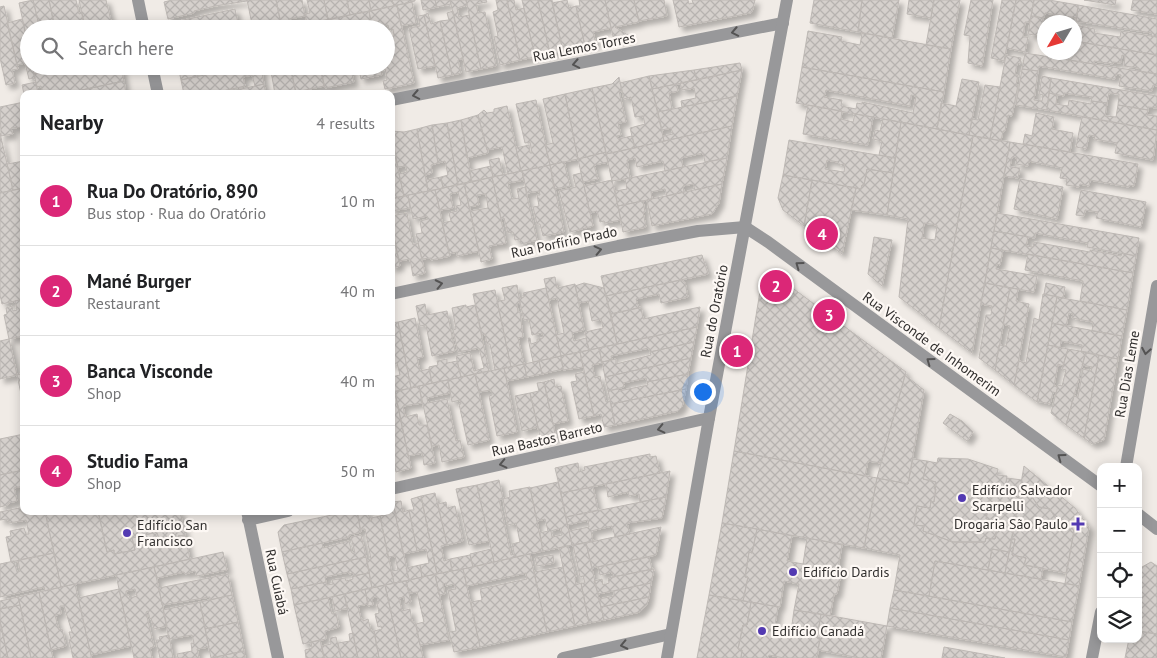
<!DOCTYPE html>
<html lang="en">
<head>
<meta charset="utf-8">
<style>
	body { margin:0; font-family:"PT Sans",sans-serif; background:#f2f2f2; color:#202124 }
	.controls { position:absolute; right:15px; bottom:15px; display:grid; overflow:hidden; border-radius:10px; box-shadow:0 2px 12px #0003 }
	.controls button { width:45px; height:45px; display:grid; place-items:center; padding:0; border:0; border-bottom:1px solid #e0e0e0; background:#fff; color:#202124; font:25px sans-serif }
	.compass { position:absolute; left:1037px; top:15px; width:45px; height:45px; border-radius:50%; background:#fff; box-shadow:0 2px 12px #0003; rotate:232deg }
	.you { position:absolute; left:702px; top:391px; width:18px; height:18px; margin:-12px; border:4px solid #fff; border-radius:50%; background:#1a73e8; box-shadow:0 0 0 8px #1a73e833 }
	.badge { display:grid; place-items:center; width:32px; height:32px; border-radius:50%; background:#db2777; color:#fff; font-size:16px; font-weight:700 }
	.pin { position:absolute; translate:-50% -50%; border:2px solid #fff; box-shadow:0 1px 5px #0006 }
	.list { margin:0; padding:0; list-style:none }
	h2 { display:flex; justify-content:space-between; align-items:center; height:65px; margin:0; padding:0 20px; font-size:21px }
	h2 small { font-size:16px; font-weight:400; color:#757577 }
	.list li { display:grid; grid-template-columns:32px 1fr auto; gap:15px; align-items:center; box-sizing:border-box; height:90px; padding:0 20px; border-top:1px solid #e0e0e0 }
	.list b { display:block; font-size:19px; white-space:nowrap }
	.list p { margin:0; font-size:16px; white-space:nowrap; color:#757577 }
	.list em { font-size:16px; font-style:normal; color:#757577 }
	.icon { flex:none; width:28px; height:28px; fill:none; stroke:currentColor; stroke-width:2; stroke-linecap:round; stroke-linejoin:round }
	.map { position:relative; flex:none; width:1157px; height:658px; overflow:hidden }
	.search { position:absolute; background:#fff; box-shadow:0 2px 12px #0003; left:20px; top:20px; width:375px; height:55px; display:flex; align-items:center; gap:12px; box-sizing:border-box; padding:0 18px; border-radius:28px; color:#757577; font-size:19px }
	.panel { position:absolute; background:#fff; box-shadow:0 2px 12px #0003; left:20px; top:90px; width:375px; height:425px; border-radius:10px }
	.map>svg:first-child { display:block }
	.building { fill:url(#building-cross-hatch); stroke:#bdb8b4; fill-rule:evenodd; filter:url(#shadow) }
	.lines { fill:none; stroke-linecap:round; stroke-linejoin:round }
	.minor { stroke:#98989a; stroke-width:12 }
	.tertiary { stroke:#98989a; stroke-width:12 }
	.oneway { stroke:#545353 }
	.poi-dot { fill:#533ab2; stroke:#fdf8f4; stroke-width:2 }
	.labels { text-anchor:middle; stroke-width:4.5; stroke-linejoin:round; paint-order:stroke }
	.street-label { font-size:14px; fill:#302e2d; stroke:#fdf8f4 }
	.poi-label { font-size:14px; fill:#302e2d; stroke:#fdf8f4; text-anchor:start }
</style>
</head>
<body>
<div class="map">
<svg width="1157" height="658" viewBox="0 0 1157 658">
	<defs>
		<pattern id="building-cross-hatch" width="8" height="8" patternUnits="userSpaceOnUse" patternTransform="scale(1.25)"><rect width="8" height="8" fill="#d5d0cc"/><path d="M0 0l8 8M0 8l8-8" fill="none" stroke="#b7b3b0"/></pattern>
		<filter id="shadow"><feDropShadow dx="4.5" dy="4.5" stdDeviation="2.5" flood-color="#0004"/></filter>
	</defs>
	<rect width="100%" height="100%" fill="#f0ebe6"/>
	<path class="building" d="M33 0H49L55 29H40Z
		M33 0 40 29H29V49L19 3Z
		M49 0H76L79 14 82 13 85 29H55Z
		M79 0H106L113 29H85Z
		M172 0H247V1L215 6 194 11V13L168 19 164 2Z
		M247 0H276L282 29H253Z
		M276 0H302L305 16 289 19 291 27 282 29Z
		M307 0H324L328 20 307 24 305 14 310 13Z
		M324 0H347L350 15 328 20Z
		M347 0H369L371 11 350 15Z
		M369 0H392L394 6 371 11Z
		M392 0H415V1L394 6Z
		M421 0H435L437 7 423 10Z
		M435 0H450L451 4 437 7Z
		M450 0H466L467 5 457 8 459 17 469 15 481 69 466 72Z
		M466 0H486L487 2 476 4 478 13 485 12 496 66 481 69Z
		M496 0H507L520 60 500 65 494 37 498 36 493 12 498 10Z
		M507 0H514L516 10 524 8 535 57 520 60Z
		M522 0H538L550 54 535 57Z
		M538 0H552L563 51 550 54Z
		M567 0 569 8 576 6 585 46 563 51 552 3Z
		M579 0H605L611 28 593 32 596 44 585 46 576 6H580Z
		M605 0H634L639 22 615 27 631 37 614 41Z
		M634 0H664L667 16 639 21Z
		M673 0H688L689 4 693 3 692 0H755L752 12 750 13 679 27Z
		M814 0H862L858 32 810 23Z
		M862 0H899L892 38 858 32Z
		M909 0H934L931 18 907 14Z
		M934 0H960L951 49 926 45Z
		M971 0H993L982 66 968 63 970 36 964 35Z
		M1002 0H1016L1004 61 991 58Z
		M1016 0H1034L1030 22H1025L1023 37H1028L1025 52 1007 48Z
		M1034 0H1049L1078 5 1077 18 1045 13 1044 18 1031 16Z
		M1084 0H1116L1115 5Z
		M1133 0H1157V14L1131 10Z
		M412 2 416 23 401 26 397 5Z
		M397 5 414 83 385 89 383 81 387 80 386 73 385 69 381 70 380 66H386V37L394 36 393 29 389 30 388 25 372 28 369 11Z
		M1078 5 1157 19V37L1151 36 1152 33 1076 21Z
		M4 6 18 69 12 70 15 83 6 85 0 58V7Z
		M235 9 238 23 215 29H170L169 23Z
		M369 11 372 29H363L362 24 356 26V29H342L339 17Z
		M453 11 463 58 458 60 461 73 452 75 440 21 449 20 447 13Z
		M428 13 431 24 440 21 452 75 438 78 424 15Z
		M424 15 435 66 418 69 409 28 420 26 418 16Z
		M1031 16 1043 18 1040 36 1028 34Z
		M339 17 342 29H312L311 23Z
		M22 19 29 49V66H32L35 78 29 79 25 63 17 65 7 23Z
		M311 23 312 29H283L307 24Z
		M1075 25 1095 29 1094 33 1120 37 1121 31 1157 37V55L1074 41Z
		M808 31 842 37 841 41 860 45 862 33 951 49 944 92 802 67Z
		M1074 41 1157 55V74L1138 71 1139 68 1124 66 1125 56 1122 55 1121 63 1113 62V64L1094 61V64L1056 58 1057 52H1074Z
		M1025 53 1157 74V86L1153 85 1152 91 1119 86 1121 75 1116 74 1115 79 1039 66 1038 71 1022 69Z
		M1006 55 1021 58 1020 64 1017 63 1015 75H1018L1016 85H1018L1012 116 1008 115 1005 131H1003L1001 141 990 139Z
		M740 63 742 70 697 80 694 70Z
		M32 66H48L49 71 34 74Z
		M63 66H75V68L67 70 68 74 76 72 75 70 94 66H121L124 81 63 94H43L41 86 37 87 34 74 64 67Z
		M178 66H222L197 72 198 76 181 80Z
		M247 66H261L264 84 255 86 252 75 243 77 245 86 209 94H184L181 80Z
		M270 66H290L296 94H275Z
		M290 66H320L324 86 296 92Z
		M320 66H350L354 82 325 88Z
		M358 66H380L382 75 361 79Z
		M802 67 944 92 937 129 796 103ZM826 90 910 106 911 95 916 96 913 113 862 102V104L857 103 856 109 841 106 842 100 824 97Z
		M1022 69 1038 71 1034 100 1042 101 1043 95 1039 94 1042 76 1051 78 1047 110 1016 105Z
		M694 70 697 80 652 89 649 76Z
		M742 70 737 96 682 107 681 101 696 98 694 88 682 90 680 83Z
		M649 76 664 141 635 148 630 128 645 124 643 116 635 117 631 97 624 99 620 83Z
		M619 77 622 91H619L626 122 618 123 621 135 617 136 618 139 632 136 635 148 606 154 592 88 612 84Z
		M1051 78 1157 96V108L1148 107V110L1118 105 1119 94 1109 93 1107 103 1091 101 1092 97 1064 93V96L1049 93Z
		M962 79 979 82 969 135 937 129 941 103 956 106Z
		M124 81 126 94H63Z
		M36 82 38 94H24L22 85Z
		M264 84 266 94H233L232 91Z
		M676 84 678 91 669 93 672 109 658 112 652 89Z
		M985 85 1000 87 990 139 969 135 972 119 978 120Z
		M592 88 606 152 578 159 565 94Z
		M1049 93 1057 95 1056 104 1068 106 1069 100 1091 104V101L1107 103 1105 116 1116 117 1118 105 1148 110 1147 115 1157 116V130L1047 110Z
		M565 94 578 159 550 165 545 145 553 143 543 99Z
		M737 96 732 126 664 141 663 136 673 134 671 128 662 130 658 112Z
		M536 100 550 165 521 171 516 148 529 145 530 153H532L530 142 525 143 516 104Z
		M24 102V127L11 128 13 134 1 136 0 107Z
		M808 105 842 111 841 119 853 122 855 114 873 117 868 145 803 134Z
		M507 106 521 171 508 174 502 147 487 150 478 115 484 110 487 113 494 112V109Z
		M1036 113 1054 117 1052 129 1073 133 1070 152 1023 144 1025 134 1032 136Z
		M478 115 488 153 467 158 461 120Z
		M1082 117 1157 130 1153 160 1115 153 1117 143 1094 139 1095 136 1089 135 1086 149 1076 147Z
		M883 119 901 122 895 158 879 155 882 141 873 139 875 130 880 131Z
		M461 120 472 182 458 185 447 123Z
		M901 122 973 136 939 328 899 297 908 219 887 215ZM924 223 937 225 935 240 922 238Z
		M447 123 458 185 443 188 441 177 448 175 445 161 438 163 432 125Z
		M432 125 438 163 431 165 432 173 425 175 417 129Z
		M732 126 727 158 705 162 703 153 681 158 683 167 665 171 663 161 637 167 635 158 627 160 630 178 612 181 606 154Z
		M417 129 428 191 404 196 399 174 407 172 406 166 398 167 391 131 404 132Z
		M0 133 13 190 0 193Z
		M973 136 1010 142 972 353 939 328Z
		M391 138 404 196 391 199Z
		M789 140 895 158 893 173 867 169 864 185H862L861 189 783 175ZM827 160 838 162 840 165 845 164 844 172 825 169Z
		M1010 142 1138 164 1134 186 1129 185V187L1090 180 1089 186 1080 184 1079 187 1066 185 1067 179 1060 178 1062 168 1029 161 1028 166 1016 164 1017 158 1012 157 1010 167 1020 168 1018 178 1004 176Z
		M606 152 608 162 594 165 598 179 583 182 578 159Z
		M499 158 503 175 493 177 489 160Z
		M727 158 722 184 695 190 693 184 683 186 684 192 667 196 665 189 651 192 652 199 618 206 615 191 627 189 625 179Z
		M24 161V188L13 190 7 164Z
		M564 162 570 186 554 189 550 165Z
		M550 165 564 232 543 236 540 224H537L533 207 539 206 537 195H540L539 191 527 193 522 171Z
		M491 166 493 177 472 182 469 171Z
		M867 169 893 173 887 215 851 210 856 188 861 189 862 185H864Z
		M522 171 524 180 508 183 512 199 519 198 517 189 525 187 537 240 521 244 520 239 515 240 513 232 508 233 504 218H501L492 177Z
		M581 173 593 226 570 232 559 191 576 187 573 175Z
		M783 175 812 180 804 226 783 210 778 198Z
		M441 177 443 188 428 191 426 180Z
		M492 177 506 243 489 246 492 259 481 262 470 211 488 208 486 194 477 195 479 205 469 207 464 183Z
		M1020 179 1063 187 1057 219 1014 209Z
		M612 180 621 220 605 223 604 221 600 222 597 211 590 213 584 186Z
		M812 180 856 188 842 254 804 226Z
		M464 183 479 251 457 256V252L449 254 442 223 451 221 449 213 457 211 456 206 461 205 458 192 450 194 453 208 440 210 435 190Z
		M722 184 719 203 712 214 652 226 647 200Z
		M24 188V299L2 304 0 295V193Z
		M435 190 450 256 431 260V258L422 259 416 234 422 233 420 221 428 219 427 216 413 219 408 195Z
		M1081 190 1146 202 1141 227 1096 218 1098 212 1085 210 1084 216 1076 215Z
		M408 195 410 208 391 211V199Z
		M643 201 645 212H643L646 227 623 232 618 206Z
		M407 213 413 245 418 243 425 273 413 276 410 259 399 261 391 223V216Z
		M997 213 1139 238 1136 256 1087 247 1088 243 1035 233V238L994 231Z
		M391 223 400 266 391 268Z
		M994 231 1028 237 1026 246 1033 247 1034 242 1090 252V250L1121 256 1122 253 1136 256 1133 273 991 248Z
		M874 237 892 240 882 286 868 274Z
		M991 248 1003 250 1000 265 997 264 996 269 1037 276 1034 292 985 283Z
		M1028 254 1133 273 1127 310 1080 301 1083 281 1025 270Z
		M702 255 708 274 606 296 601 276Z
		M775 275 906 372 881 463 868 461 865 476 734 451 762 279Z
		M555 277 557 288 575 284 584 330 572 333 574 341 586 338 589 350 561 356 556 335 564 333 557 298 549 300 544 279Z
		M681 280 685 282 688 297 661 303 659 294 636 299 639 308 611 314 606 296Z
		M584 283 604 288 617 344 589 350 585 332 603 328 601 319 592 321 588 301 579 303 575 286Z
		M985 283 1010 288 995 370 979 358 986 315H991L992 306 981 304Z
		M1046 283 1065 287 1063 298 1044 294Z
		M517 285 520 303 517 304 518 312H520L523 337 518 338 524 364 511 367 497 301 505 300 502 288Z
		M546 288 561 356 533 362 528 338H530L531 344 537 342V339L543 338 542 333 532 335 529 319 524 320 519 298 524 297 523 293Z
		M1010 288 1018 289 1016 301 1029 304 1014 385 995 370 999 345 1006 346 1010 326 1003 324Z
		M495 290 511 367 495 370 490 344H487L485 334 482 335 473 294Z
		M1043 294 1057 297 1037 402 1014 385 1019 361 1026 363 1034 318 1039 320Z
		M1057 297 1127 310 1122 336 1092 331 1093 322 1072 318 1073 314 1069 313 1066 326 1052 323Z
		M24 299V336L9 339 4 315 7 314 6 308 12 306 13 311 17 310 15 301Z
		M425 304 427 315 447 311 455 351 432 356 426 325 420 326 416 306Z
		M466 305V307L475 305 489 371 461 377 456 356 470 353 474 371 484 368 479 348 458 352 453 330 456 329 452 308Z
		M641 307 643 319 700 307 697 327 617 344 611 314Z
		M415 318 423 357 417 358 420 371 429 369 432 383 411 388 398 322Z
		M398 322 411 388 391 392V377L400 375 397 363 391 364V323Z
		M1052 323 1122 336 1118 359 1081 352 1082 345 1061 341 1060 348 1048 345Z
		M697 327 694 342 650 352 649 348 611 356 612 360 602 362 599 348Z
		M9 339 17 375 0 379V341Z
		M694 342 691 358 605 377 602 362 616 359V364L624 362 651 355 650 352Z
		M1048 345 1068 349 1063 366 1058 364 1054 386 1058 387 1056 393 1053 392 1050 404 1037 401Z
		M599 348 602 363 592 365 595 378 600 376 606 402 610 401 615 425 604 427 601 414 594 416 580 352Z
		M1068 349 1086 352 1066 425 1051 413 1058 385 1062 386 1066 370 1062 369Z
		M580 352 583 367 563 370 561 356Z
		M1086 352 1099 355 1084 438 1066 425 1074 396 1078 397 1083 369 1091 371 1092 367 1082 365Z
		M1099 355 1118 359 1104 440 1092 444 1084 438Z
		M561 356 563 369 542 374 539 361Z
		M691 358 688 374 647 382 646 378 623 383 624 387 608 391 605 377Z
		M447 359V363L457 361 461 377 432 383 429 367 438 365 437 361Z
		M539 361 542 374 527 377 524 364Z
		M524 364 527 377 507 381 504 368Z
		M504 368 517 432 497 436 489 396 492 395 491 390 479 392 475 374Z
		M584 372 594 416 579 419 571 382 577 381 575 374Z
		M24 373V408L17 375Z
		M475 374 489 440 468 445 459 404H461L460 400 452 402 448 380Z
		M688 374 686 389 611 404 608 391 618 389 619 391 648 385 647 382Z
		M905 375 924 390 908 484 877 478Z
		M554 379 555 387 561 386 568 421 553 424 544 382Z
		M448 380 450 393 427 398 428 403 447 399 456 441 460 440 464 457 442 462 439 445 432 446 419 386Z
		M544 382 556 438 541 441 530 393 539 391 537 383Z
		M419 386 422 403 403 406 405 417 417 414 419 425H427L435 463 424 465 422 453 408 456 395 392Z
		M686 389 682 407 678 411 615 425 611 404Z
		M391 392H395L411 468 396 472 391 449V415H393Z
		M530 393 538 427 522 431 515 396Z
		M950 414 962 421 973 432 967 441 943 423Z
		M24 434V470L0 475V439Z
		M734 451 877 478 864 548 722 523Z
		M650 454V457L656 456 660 473 561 493 555 468 578 463 579 472 585 470 584 467Z
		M938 458 968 459 998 469 997 475 1007 476 1004 494 991 492 986 519 998 521 995 539 986 538 985 542H953L923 531 924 526 914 525 917 506 930 508 931 501 934 502 936 482 923 479 927 461 937 463Z
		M913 459 927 461 923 479 936 482 934 489H936L934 502 931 501 930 508 917 506 914 525 924 526 923 531 953 542H985L986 538 995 539 998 521 986 519 991 492 1004 494 1007 478 1022 480 1009 552 992 549 988 570 935 561 929 596 894 590 900 555 864 548 877 478 908 484Z
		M1024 466 1075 508 1089 527 1079 586 1065 583 1074 531 1067 521 1056 519 1050 509 1039 507 1032 497 1019 495Z
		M24 470V486L14 488 17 501 8 503V505L0 507V475Z
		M670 471 666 497 640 502 639 494 629 496 628 492 608 497 606 484Z
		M499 480 503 499H499L511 555 514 554 515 557 494 562 477 485Z
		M558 482 572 545 543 551 540 533 548 531 545 519 537 521 530 488ZM561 528 562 535 552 537 551 531Z
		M477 485 489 541 469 545 456 489Z
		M530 487 543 551 515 557 512 544 520 542 516 523 508 525 503 499 510 497 509 491Z
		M593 487 598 510 566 517 561 493Z
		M435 493 447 545 441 546 444 561 450 559 452 571 437 574 421 496Z
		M1019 495 1032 497 1039 507 1050 509 1056 519 1067 521 1074 531 1066 573 1024 565 1026 558 1012 555 1015 539H1012Z
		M421 496 437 574 422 577 420 565 429 563 426 549 417 551 409 510H414L411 499Z
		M666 497 662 518 627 523 630 534 615 537 612 526 591 531 593 541 572 545 569 531 589 527 588 520 567 525 566 517Z
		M401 501 403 512 409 510 417 551 403 554 393 502Z
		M393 502 409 580 394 583 391 571 398 570 395 556 388 557 380 516 384 515 383 511H391V503Z
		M446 502 447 508 455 506 463 541 447 545 438 504Z
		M24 507V511H45L54 553 11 562 6 537 11 536 10 531 24 528 26 534H29L26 520 9 523 8 519 0 520V512Z
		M45 511H98L107 552 114 550V554L135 550 132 538 157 532 160 545 179 541 178 536 185 535 190 559 61 587Z
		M98 511H180L185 535 178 536 179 541 160 545 157 532 132 538 135 550 114 554V550L107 552Z
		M351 511H357L361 532 349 535V537L282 552 278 532 284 525Z
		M357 511H368L370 521 372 520 371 518 380 516 394 583 372 588 367 560 371 559 365 529H360Z
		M722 523 757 529 752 553 749 552 745 577H748L743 601 709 595Z
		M661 527 656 555 592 568 586 543Z
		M757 529 792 536 787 561 803 564 807 538 842 545 838 568H842L837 594H834L830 616 794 610 799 584 784 581 780 607 743 601 748 577H745L749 552 752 553Z
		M361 535 366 557 287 574 282 552 322 543 323 548 349 541 352 553H355L351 537Z
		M1012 539H1015L1012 555 1026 558 1024 565 1043 568 1041 579 1005 573Z
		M586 543 604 620 589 623 581 583H585L583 576 580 577 573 545Z
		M568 546 576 577 575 578 576 585 581 583 589 623 575 626 559 548Z
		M491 549 494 562 473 567 470 554Z
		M992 549 1009 552 1005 573 988 570Z
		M223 552 227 570 197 576 195 571 185 574 184 572 157 578 154 567Z
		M54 553 61 587 45 591 44 587 0 597V564L14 561 17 572 20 571 18 560Z
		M530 554 547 632 480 647 471 602 482 600 480 589 527 579 526 573 467 586 463 569Z
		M470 555 473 567 452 571 450 559Z
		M553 555 554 563 537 566 535 558Z
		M366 557 369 573 354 576V573L349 574V572L325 577 326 582 291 589 287 574Z
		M649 557 652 569 613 577 612 572 600 575 598 567Z
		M935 561 1079 586 1072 622 929 596Z
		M1151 562 1157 566V634L1138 631V586L1142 567Z
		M420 565 422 577 409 580 406 568Z
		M154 567 167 626 154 629 151 618 150 619 148 611 146 612 154 647 150 648 152 658H134L116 575ZM135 589 137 596 130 598 129 595H126V591Z
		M563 567 575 626 547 632 534 572Z
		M463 569 480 647 454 652 449 632 456 631 448 590 456 589 454 584 446 586V583L443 584 445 594 439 595 435 574Z
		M654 569 651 583 598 594 594 581 602 579 603 585 609 583 608 578Z
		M369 573 372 588 294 605 291 589 326 582 327 585 333 584 332 580 345 578 346 581 353 579 352 576Z
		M228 574 232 595 210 600V597L162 605 159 588Z
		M435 574 449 640 420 645 416 624 424 622 417 592 409 593 406 581Z
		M406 581 411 602 405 604 404 597 399 598 402 611 410 609 412 622H415L423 658H401L385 585Z
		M651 583 649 597 601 607 599 599 614 596V591Z
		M75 584 91 655V658H73L69 640 71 639 69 632H72L64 606H60L61 614 55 615 59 630 62 629 66 646 51 650 39 592Z
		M385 585 401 658H379L374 631 382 629 381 626 378 627 375 614 379 613 377 604 379 603 377 597 372 598 373 605 368 606 365 589Z
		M119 589 131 646 91 655 78 598Z
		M365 589 368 604 358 606 361 619H363V621L368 619 371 631H374L379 658H358L344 594Z
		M894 590 1072 622 1069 640 890 608Z
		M39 592 51 650 53 658H31L20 605 18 597Z
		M344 594 348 608 335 611 332 597Z
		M232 595 238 622 205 629 200 602Z
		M709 595 751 602 747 625H743L738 649 742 650 741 658H697Z
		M18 597 20 605 0 609V601Z
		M649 597 647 604 640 612 604 620 601 607Z
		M328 598 332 614 336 613 339 627 325 631 326 639 303 644 294 605Z
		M200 602 209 647 197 649 199 658H178L177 654 192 651 191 643H194L192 635 169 639 163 610Z
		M751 602 778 607 774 630 791 632 794 610 821 614 817 638H820L817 658H784L769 655 768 658H741L742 650 738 649 743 625H747Z
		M20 605 31 658H8L0 621V609Z
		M890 608 1069 640 1066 657 887 626Z
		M821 614 887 626 881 658H860L818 650 820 638H817Z
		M0 621 8 658H0Z
		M238 622 244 651 211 658 205 629Z
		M1138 631 1157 634V658H1125L1129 639H1138Z
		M353 633 358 658H341L338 643 350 641 349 634Z
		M169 635 173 658H160L156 640H160L159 637Z
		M336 637 341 658H324L322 646 331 644 330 638Z
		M320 640 324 658H306L305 650 312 648 311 642Z
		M944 647 1005 658H942Z
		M244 651 245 658H211Z"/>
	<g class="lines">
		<path class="minor" d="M138 0 144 29
			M152 66 158 94
			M391 100 783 23
			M391 294 618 246 698 231 745 227 768 242 1101 486
			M1126 467 1157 286
			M391 489 709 418
			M247 511 278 658
			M1138 514 1157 529
			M248 520 288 511
			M563 658 671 634
			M1092 658 1101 612"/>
		<path class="tertiary" d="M667 658 709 418 787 0"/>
	</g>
	<defs><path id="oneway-chevron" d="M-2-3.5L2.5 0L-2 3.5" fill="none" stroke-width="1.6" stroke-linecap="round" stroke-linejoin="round" transform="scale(1.25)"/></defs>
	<g class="oneway">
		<use href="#oneway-chevron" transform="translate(735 32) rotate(169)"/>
		<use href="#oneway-chevron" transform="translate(576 64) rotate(169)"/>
		<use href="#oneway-chevron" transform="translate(416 95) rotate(169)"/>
		<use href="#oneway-chevron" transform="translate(598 250) rotate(-13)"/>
		<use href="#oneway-chevron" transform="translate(799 265) rotate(-144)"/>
		<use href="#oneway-chevron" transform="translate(439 284) rotate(-12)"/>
		<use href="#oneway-chevron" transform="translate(1146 351) rotate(100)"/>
		<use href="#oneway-chevron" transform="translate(930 361) rotate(-144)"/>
		<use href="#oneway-chevron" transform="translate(661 429) rotate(167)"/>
		<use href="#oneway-chevron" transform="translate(1061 457) rotate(-144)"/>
		<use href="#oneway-chevron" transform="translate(503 464) rotate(167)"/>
		<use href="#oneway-chevron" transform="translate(624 645) rotate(168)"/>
	</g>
	<g class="poi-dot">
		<circle cx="962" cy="498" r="5"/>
		<path d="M1075.5 516.5h5v5h5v5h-5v5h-5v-5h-5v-5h5z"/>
		<circle cx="127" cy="533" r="5"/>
		<circle cx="793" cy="572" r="5"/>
		<circle cx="762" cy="631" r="5"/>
	</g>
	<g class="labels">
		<g class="street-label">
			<text transform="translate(584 47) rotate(-11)" y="5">Rua Lemos Torres</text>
			<text transform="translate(564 242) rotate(-12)" y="5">Rua Porfírio Prado</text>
			<text transform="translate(714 311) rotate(-79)" y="5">Rua do Oratório</text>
			<text transform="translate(932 344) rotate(36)" y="5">Rua Visconde de Inhomerim</text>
			<text transform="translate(1127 374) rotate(-80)" y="5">Rua Dias Leme</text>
			<text transform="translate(547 439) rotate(-13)" y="5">Rua Bastos Barreto</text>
			<text transform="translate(277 582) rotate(78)" y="5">Rua Cuiabá</text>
		</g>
		<g class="poi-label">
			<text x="972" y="495">Edifício Salvador<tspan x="972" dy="16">Scarpelli</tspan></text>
			<text x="1068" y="529" text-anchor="end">Drogaria São Paulo</text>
			<text x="137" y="530">Edifício San<tspan x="137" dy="16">Francisco</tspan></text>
			<text x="803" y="577">Edifício Dardis</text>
			<text x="772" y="636">Edifício Canadá</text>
		</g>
	</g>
</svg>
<div class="controls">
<button>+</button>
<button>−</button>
<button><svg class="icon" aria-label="locate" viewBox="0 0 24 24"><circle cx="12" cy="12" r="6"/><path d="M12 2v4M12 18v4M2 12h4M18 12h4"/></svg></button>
<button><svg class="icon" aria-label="layers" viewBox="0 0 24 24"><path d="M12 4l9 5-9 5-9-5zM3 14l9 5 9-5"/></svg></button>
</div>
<svg class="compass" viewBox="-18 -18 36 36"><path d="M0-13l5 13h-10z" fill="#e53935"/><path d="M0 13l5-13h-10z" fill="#757577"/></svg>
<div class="you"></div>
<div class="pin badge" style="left:737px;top:351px">1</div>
<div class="pin badge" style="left:776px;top:286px">2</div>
<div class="pin badge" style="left:829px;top:315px">3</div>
<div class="pin badge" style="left:822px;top:234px">4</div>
<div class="search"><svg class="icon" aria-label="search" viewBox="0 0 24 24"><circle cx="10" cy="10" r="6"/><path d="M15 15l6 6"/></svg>Search here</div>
<section class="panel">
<h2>Nearby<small>4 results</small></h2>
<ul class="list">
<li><span class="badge">1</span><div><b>Rua Do Oratório, 890</b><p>Bus stop · Rua do Oratório</p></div><em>10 m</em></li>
<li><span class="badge">2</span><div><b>Mané Burger</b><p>Restaurant</p></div><em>40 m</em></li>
<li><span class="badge">3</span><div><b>Banca Visconde</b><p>Shop</p></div><em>40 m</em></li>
<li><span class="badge">4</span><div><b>Studio Fama</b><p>Shop</p></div><em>50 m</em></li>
</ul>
</section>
</div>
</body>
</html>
